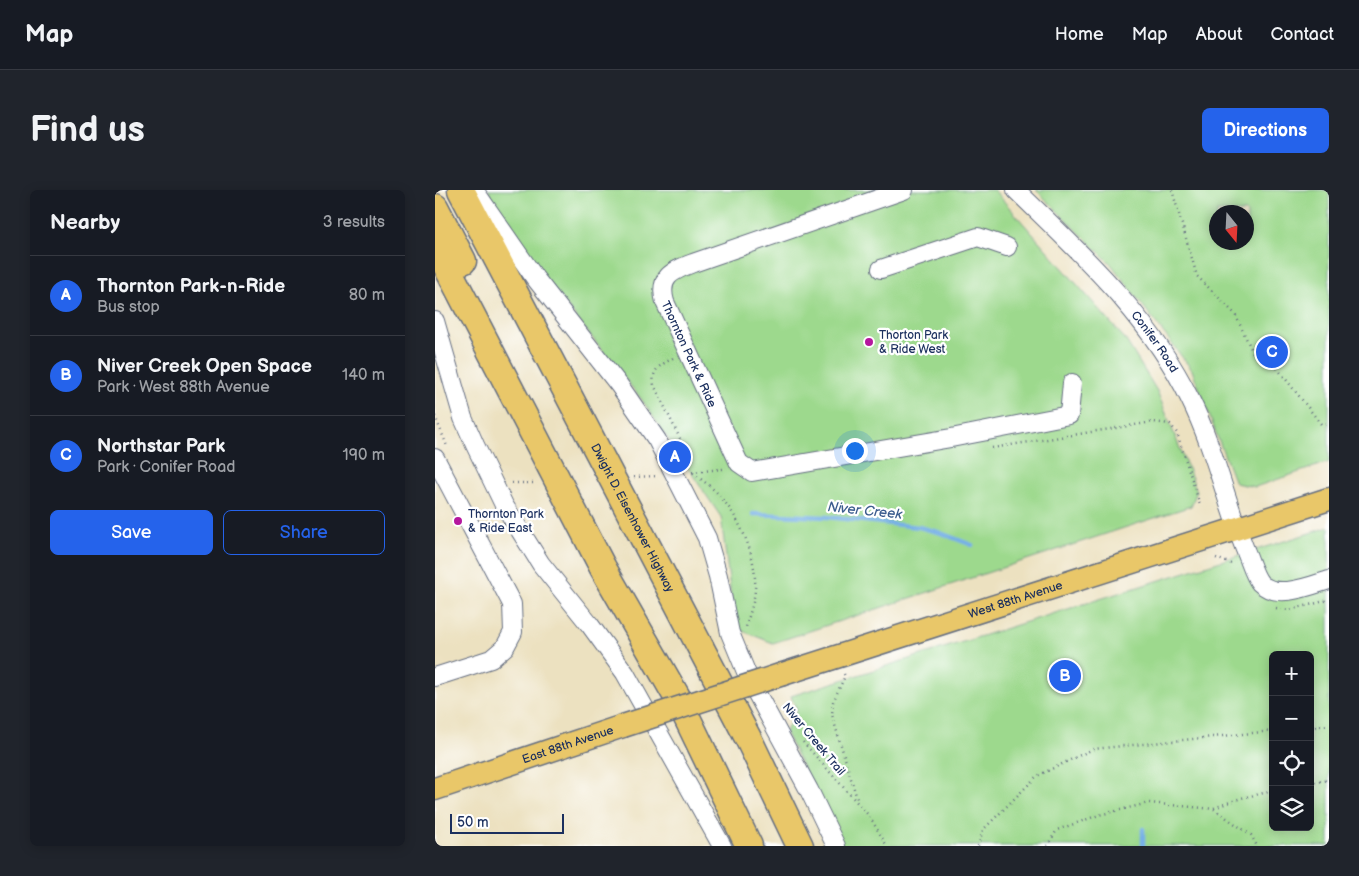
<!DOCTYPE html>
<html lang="en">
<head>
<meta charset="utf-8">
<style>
	body { margin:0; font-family:"Balsamiq Sans",sans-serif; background:#20242c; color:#f1f3f6 }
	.controls { position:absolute; right:15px; bottom:15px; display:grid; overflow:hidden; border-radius:8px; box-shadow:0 2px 12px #0003 }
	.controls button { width:45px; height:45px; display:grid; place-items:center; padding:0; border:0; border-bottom:1px solid #363941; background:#171b24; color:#f1f3f6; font:25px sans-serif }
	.compass { position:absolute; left:774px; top:15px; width:45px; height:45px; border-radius:50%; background:#171b24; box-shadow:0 2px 12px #0003; rotate:162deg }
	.scale { position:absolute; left:15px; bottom:12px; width:114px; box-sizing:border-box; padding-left:5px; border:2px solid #1b2f5e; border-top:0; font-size:14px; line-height:18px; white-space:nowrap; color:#1b2f5e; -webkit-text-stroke:4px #fff; paint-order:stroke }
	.you { position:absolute; left:419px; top:260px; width:18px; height:18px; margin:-12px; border:4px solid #fff; border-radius:50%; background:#1a73e8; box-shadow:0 0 0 8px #1a73e833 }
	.badge { display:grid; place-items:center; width:32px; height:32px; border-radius:50%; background:#2563eb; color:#fff; font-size:16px; font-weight:700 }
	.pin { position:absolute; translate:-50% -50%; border:2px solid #fff; box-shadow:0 1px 5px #0006 }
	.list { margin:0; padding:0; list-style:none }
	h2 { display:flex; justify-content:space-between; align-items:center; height:65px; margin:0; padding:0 20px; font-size:21px }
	h2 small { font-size:16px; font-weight:400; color:#9ea1a6 }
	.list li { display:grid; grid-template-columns:32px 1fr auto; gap:15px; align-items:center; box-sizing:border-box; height:80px; padding:0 20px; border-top:1px solid #363941 }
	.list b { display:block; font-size:19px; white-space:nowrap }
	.list p { margin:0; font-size:16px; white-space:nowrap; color:#9ea1a6 }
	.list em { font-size:16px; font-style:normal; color:#9ea1a6 }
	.actions { display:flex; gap:10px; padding:15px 20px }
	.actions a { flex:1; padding:11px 0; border:1px solid #2563eb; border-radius:8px; text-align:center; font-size:18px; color:#2563eb }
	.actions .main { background:#2563eb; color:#fff }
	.icon { flex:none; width:28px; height:28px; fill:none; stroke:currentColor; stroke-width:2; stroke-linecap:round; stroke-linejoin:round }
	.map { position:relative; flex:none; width:894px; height:656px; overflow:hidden; border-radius:8px }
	header { display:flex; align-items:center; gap:30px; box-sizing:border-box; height:70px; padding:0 25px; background:#171b24; border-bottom:1px solid #363941 }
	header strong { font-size:24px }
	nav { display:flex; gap:28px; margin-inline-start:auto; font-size:18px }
	.intro { display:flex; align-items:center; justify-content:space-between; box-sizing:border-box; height:120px; padding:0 30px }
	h1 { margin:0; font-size:35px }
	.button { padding:12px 22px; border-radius:8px; background:#2563eb; color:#fff; font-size:18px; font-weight:700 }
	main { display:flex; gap:30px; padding:0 30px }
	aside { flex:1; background:#171b24; border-radius:8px; box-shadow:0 2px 12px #0003 }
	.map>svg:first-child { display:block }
	.green { fill:#9dd98d; stroke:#5c8476; fill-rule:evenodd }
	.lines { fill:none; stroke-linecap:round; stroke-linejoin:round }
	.stream { stroke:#77b0e7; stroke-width:4.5 }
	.minor-casing { stroke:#646d80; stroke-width:20 }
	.major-casing { stroke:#646d80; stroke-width:25 }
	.highway-casing { stroke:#646d80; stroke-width:29 }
	.path { stroke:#646d80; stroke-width:2.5; stroke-dasharray:1 4; stroke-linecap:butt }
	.minor { stroke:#fff; stroke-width:18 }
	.major { stroke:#e9c769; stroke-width:22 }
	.highway { stroke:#e9c769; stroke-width:26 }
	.major-bridge-casing { stroke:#646d80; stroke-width:25; stroke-linecap:butt }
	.major-bridge { stroke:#e9c769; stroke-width:22 }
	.poi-dot { fill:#b5179e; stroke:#fff; stroke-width:2 }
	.labels { text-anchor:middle; stroke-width:4.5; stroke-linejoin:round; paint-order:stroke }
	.poi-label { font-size:12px; fill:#1b2f5e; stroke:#fff; text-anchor:start }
	.street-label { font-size:12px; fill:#1b2f5e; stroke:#fff }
	.water-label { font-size:14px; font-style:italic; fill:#3b5c8e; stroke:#fff }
</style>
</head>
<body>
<header>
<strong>Map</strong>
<nav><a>Home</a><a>Map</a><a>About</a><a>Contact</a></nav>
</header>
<div class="intro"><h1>Find us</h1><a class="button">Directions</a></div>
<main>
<aside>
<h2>Nearby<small>3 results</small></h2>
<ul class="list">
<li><span class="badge">A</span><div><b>Thornton Park-n-Ride</b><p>Bus stop</p></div><em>80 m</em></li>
<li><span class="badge">B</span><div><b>Niver Creek Open Space</b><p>Park · West 88th Avenue</p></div><em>140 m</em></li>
<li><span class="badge">C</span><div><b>Northstar Park</b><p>Park · Conifer Road</p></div><em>190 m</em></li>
</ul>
<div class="actions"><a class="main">Save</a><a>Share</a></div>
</aside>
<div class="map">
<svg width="894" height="656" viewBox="0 0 894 656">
	<rect width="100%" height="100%" fill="#fff"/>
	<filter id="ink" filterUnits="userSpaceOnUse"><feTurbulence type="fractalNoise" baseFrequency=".02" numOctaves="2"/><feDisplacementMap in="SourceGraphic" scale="10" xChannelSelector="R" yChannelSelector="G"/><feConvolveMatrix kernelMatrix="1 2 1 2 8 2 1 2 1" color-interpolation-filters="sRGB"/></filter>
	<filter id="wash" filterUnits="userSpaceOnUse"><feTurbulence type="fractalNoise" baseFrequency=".0096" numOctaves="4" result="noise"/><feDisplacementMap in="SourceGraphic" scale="20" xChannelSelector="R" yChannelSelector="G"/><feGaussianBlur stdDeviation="1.12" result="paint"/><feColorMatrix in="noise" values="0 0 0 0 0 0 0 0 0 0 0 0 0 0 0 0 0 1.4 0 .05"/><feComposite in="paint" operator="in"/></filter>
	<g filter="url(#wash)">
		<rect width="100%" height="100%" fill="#ece1c0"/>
		<path class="green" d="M53 0H559L690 149 722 201 762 301 756 316 338 453 300 438 286 327 207 210 77 47Z
			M601 0H894V272L820 297 800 293 757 180 676 74ZM812 22V52H782V22Z
			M894 337V656H408L350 542 362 521 356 506ZM838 465H875V637H838Z"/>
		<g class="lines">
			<path class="stream" d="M318 324 392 327 484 337 503 342 537 355
				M708 656V639"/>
		</g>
	</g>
	<g filter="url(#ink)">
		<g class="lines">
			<defs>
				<g id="minor">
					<path d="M39 0 100 88 184 195 222 250 272 348 283 386 295 443 314 489 374 600 401 656"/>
					<path id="s1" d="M469 0 258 73C237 81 223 87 230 112L304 273 317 282 516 248 634 225 637 193"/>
					<path id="s2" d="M581 0C646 64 714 125 755 209 779 257 791 312 811 362 815 371 819 386 825 393 842 410 875 396 894 390"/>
					<path d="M446 79 543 47 572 57"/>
					<path d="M0 131 28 228 40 255 69 315 106 374 155 435 190 483 287 656"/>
					<path d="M0 268 77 414 78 442 70 457 56 469 0 487"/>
				</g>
				<g id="major">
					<path id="s3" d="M348 484 894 309"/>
					<path id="s4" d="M0 599 188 536"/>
				</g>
				<g id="highway">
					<path id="s5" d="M26 0 314 550 365 656"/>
					<path d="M0 17 28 71"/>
					<path d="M0 54 168 378 242 507 314 656"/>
				</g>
			</defs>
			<use href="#minor" class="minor-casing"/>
			<use href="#major" class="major-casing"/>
			<use href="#highway" class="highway-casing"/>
			<path class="path" d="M737 0 762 86 800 124 819 165 842 178 886 234H894
				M238 168C226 175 216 179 219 195L248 255V263
				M0 226 12 256
				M557 258 718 232 735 234 742 243 765 315
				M257 282 288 279
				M258 283C267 290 277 297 284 305 306 330 322 366 320 400 319 413 314 425 311 437
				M199 287 223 286
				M77 293H101
				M781 368 799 375
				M841 418 854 420 894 410
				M409 484 410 486 398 512 397 525 423 612
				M875 537 894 535
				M368 552 435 627 452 656
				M875 593 894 590
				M779 618 806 608 838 601
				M543 656 548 640 602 586 658 559 838 541
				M612 656 622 640 664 625 714 613 779 619 816 645 822 656"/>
			<use href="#minor" class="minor"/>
			<use href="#major" class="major"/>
			<use href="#highway" class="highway"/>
			<defs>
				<path id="major-bridge" d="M188 536 348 484"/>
			</defs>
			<use href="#major-bridge" class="major-bridge-casing"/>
			<use href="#major-bridge" class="major-bridge"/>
		</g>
	</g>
	<g class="poi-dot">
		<circle cx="434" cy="152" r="5"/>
		<circle cx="23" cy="331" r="5"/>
	</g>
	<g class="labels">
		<g class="poi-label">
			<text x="444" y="149">Thorton Park<tspan x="444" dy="14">&amp; Ride West</tspan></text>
			<text x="33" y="328">Thornton Park<tspan x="33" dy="14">&amp; Ride East</tspan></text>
		</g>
		<g class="street-label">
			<text dy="4" stroke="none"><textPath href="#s2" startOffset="206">Conifer Road</textPath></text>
			<text dy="4" stroke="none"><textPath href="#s1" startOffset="336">Thornton Park &amp; Ride</textPath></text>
			<text dy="4" stroke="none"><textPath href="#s5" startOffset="370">Dwight D. Eisenhower Highway</textPath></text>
			<text dy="4" stroke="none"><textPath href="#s3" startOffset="244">West 88th Avenue</textPath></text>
			<text transform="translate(379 549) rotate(50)" y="4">Niver Creek Trail</text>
			<text dy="4" stroke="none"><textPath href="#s4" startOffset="140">East 88th Avenue</textPath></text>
		</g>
		<g class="water-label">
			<text transform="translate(430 320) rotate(6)" y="5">Niver Creek</text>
		</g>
	</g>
</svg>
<div class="controls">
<button>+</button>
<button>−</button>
<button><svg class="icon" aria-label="locate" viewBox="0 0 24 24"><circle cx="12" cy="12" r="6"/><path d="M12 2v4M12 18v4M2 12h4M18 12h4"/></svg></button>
<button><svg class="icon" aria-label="layers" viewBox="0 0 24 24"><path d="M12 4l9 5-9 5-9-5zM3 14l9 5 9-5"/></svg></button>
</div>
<svg class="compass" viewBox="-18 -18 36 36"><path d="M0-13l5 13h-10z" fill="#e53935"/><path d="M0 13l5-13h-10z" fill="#9ea1a6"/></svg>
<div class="scale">50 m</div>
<div class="you"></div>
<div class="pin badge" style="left:240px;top:267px">A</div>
<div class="pin badge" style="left:630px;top:486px">B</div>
<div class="pin badge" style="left:837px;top:162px">C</div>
</div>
</main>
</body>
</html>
